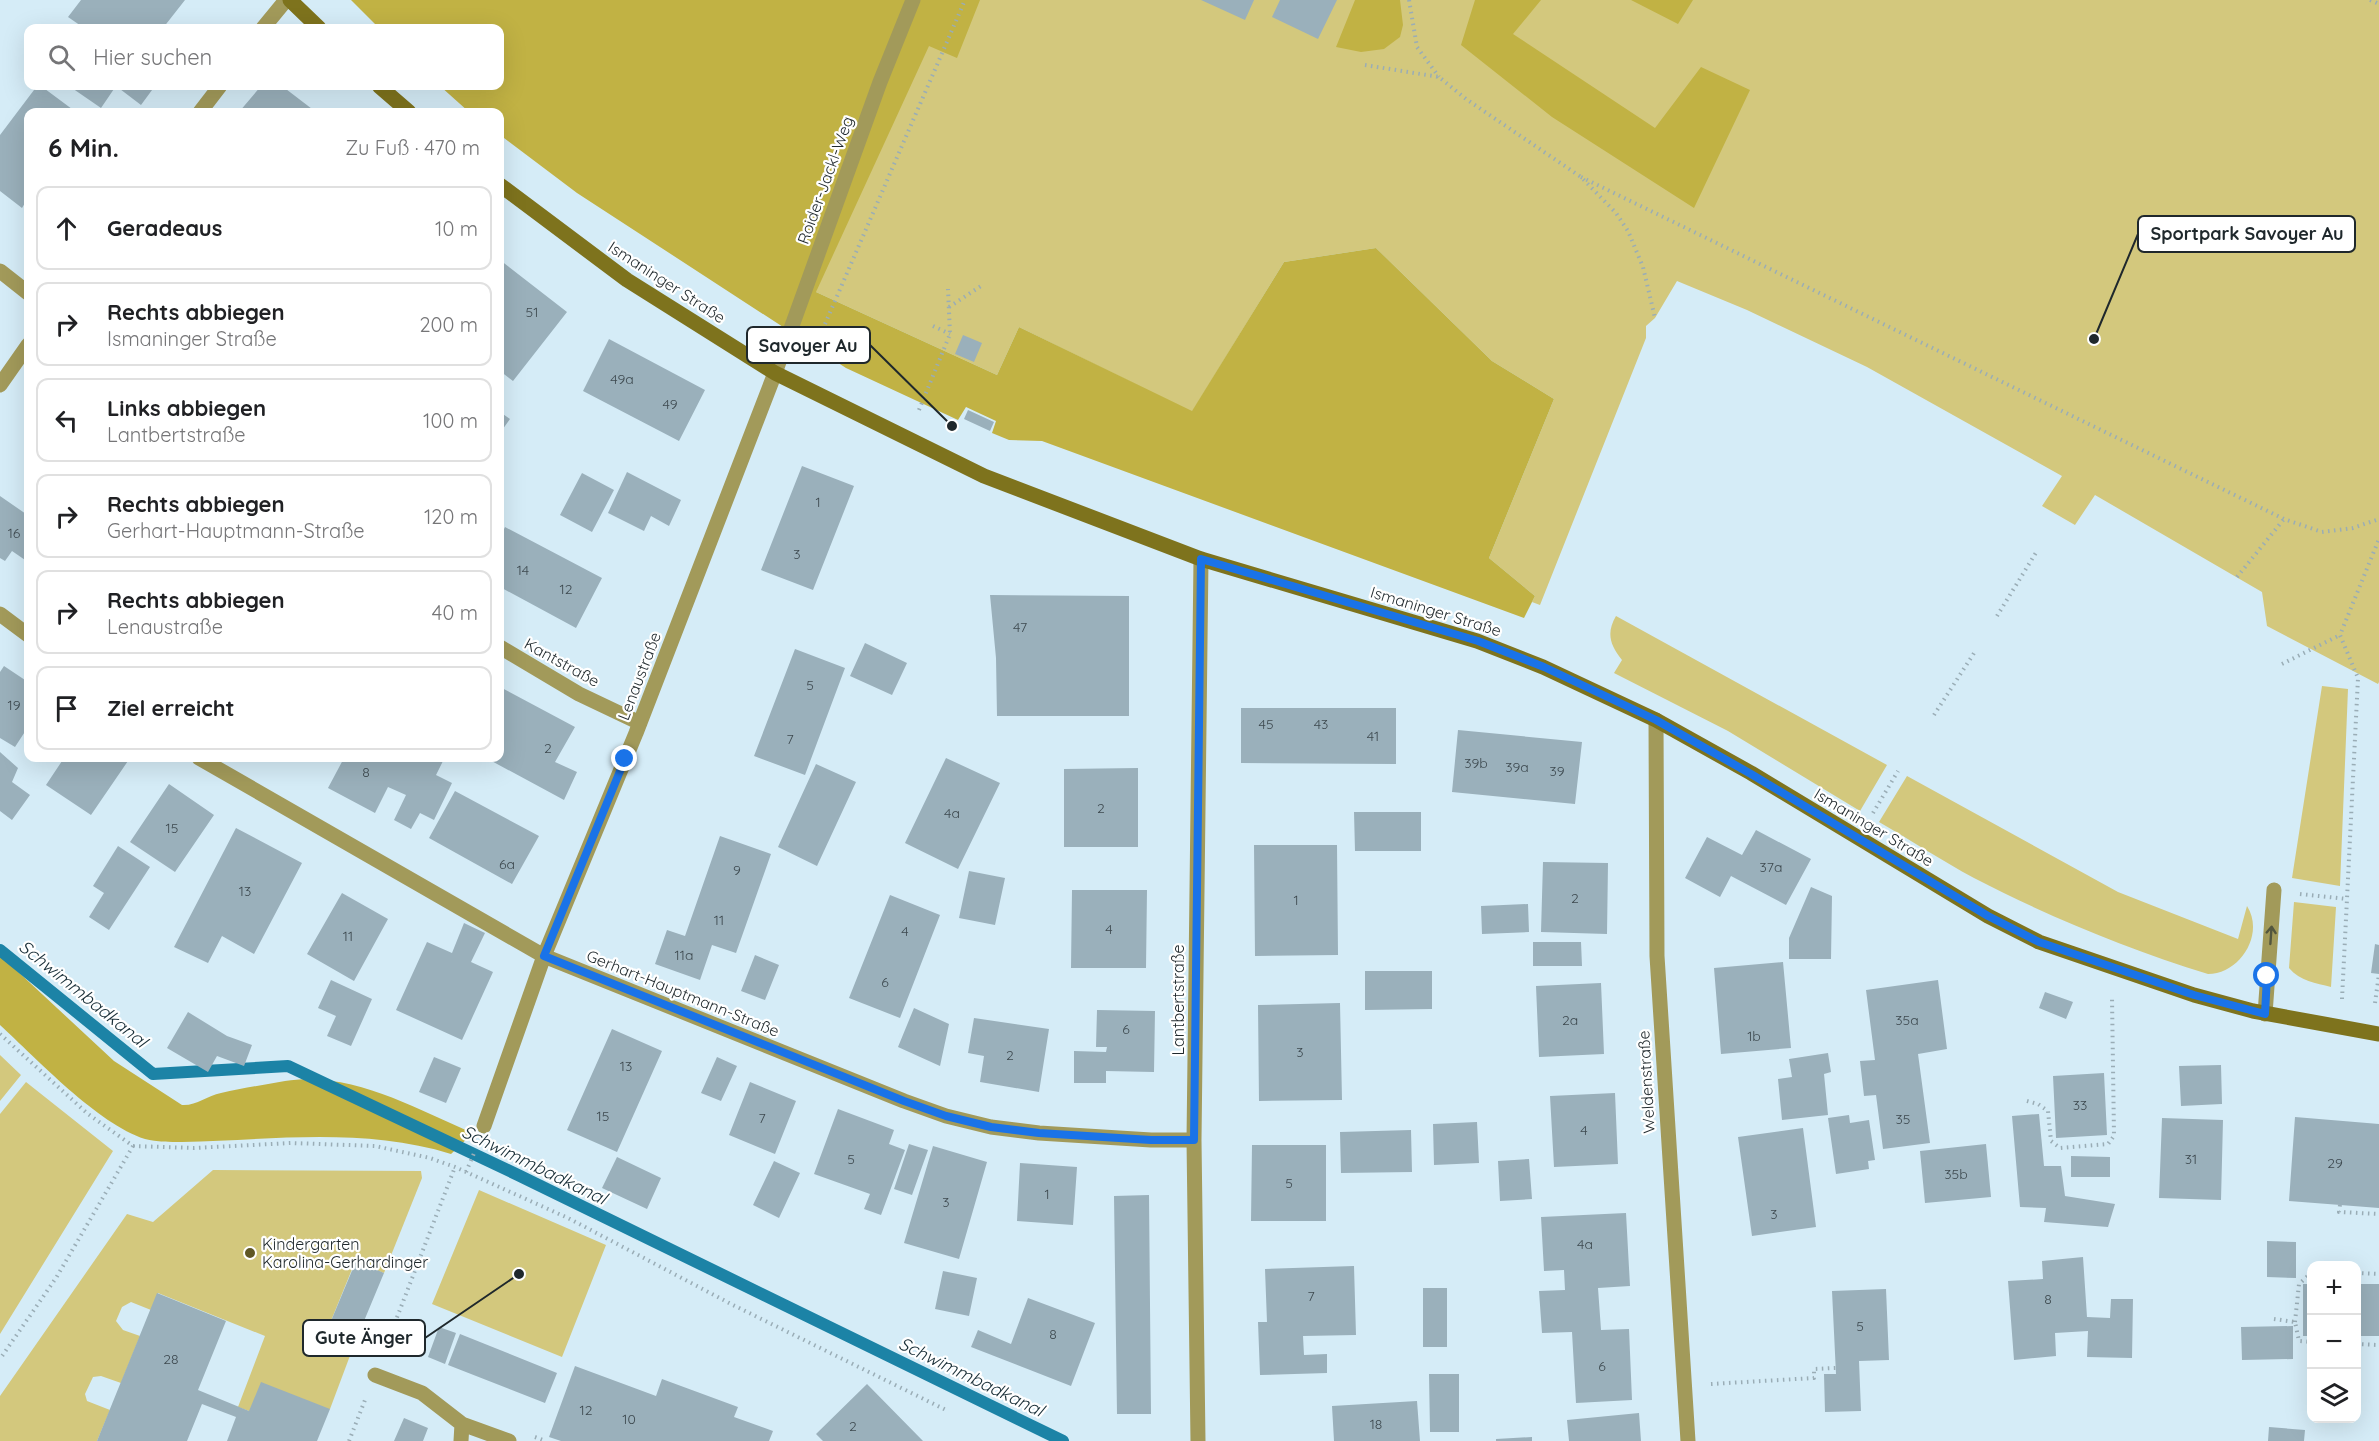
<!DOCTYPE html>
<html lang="de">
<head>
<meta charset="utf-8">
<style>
	body { margin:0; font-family:Quicksand,sans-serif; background:#f6f6f6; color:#202124 }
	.controls { position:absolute; right:18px; bottom:18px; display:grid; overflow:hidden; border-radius:12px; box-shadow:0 6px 24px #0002 }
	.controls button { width:54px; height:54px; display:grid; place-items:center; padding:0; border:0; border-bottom:2px solid #e0e0e0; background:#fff; color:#202124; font:30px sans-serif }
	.stop { position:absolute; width:18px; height:18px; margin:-14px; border:4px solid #1a73e8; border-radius:50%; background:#fff }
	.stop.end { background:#1a73e8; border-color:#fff; box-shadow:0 2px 6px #0008 }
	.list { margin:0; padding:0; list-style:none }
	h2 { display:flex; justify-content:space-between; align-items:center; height:78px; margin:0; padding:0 24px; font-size:26px }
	h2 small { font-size:20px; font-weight:400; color:#757577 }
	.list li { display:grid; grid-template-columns:39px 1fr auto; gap:18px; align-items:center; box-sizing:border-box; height:84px; margin:0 12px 12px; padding:0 12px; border:2px solid #e0e0e0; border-radius:12px }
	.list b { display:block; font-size:22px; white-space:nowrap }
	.list p { margin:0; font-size:20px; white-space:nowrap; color:#757577 }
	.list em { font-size:20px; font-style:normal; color:#757577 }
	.icon { flex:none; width:33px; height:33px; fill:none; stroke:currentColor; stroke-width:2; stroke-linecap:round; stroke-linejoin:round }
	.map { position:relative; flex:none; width:2379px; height:1441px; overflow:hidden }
	.search { position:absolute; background:#fff; box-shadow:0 6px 24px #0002; left:24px; top:24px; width:480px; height:66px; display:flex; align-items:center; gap:15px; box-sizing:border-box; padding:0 21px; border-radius:12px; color:#757577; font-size:22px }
	.panel { position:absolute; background:#fff; box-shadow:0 6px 24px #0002; left:24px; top:108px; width:480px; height:654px; border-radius:12px }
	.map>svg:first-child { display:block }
	.green { fill:#d3c87d }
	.forest { fill:#c1b244 }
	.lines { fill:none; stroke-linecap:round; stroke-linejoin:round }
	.stream { stroke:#1c83a6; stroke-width:12 }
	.building { fill:#9ab0bb }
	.path { stroke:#9aadb6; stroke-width:4; stroke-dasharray:1.5 4.5; stroke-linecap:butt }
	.lane { stroke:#a29a5a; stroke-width:15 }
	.street { stroke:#a29a5a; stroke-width:15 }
	.secondary { stroke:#7e731d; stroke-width:15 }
	.oneway { stroke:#53563e }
	.route { stroke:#1a73e8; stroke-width:8 }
	.poi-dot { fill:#5f5724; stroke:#fff; stroke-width:2 }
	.labels { text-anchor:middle; stroke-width:4.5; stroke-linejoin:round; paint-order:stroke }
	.number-label { font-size:14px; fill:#3e4a50 }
	.street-label { font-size:16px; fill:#1f282c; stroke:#fff }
	.poi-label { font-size:16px; fill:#1f282c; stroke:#fff; text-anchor:start }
	.water-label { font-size:18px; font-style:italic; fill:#182e37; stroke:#fff }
	.leader { fill:none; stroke:#1f282c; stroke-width:2 }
	.callout-dot { fill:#1f282c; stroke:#fff; stroke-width:2 }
	.callout { fill:#fff; stroke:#1f282c; stroke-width:2 }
	.callout-label { font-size:18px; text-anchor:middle; font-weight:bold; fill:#1f282c }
</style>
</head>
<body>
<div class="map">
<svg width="2379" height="1441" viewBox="0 0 2379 1441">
	<rect width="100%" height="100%" fill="#d5ecf7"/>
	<path class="green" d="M845 0H2379V682L2378 684 2267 626 2262 592 2095 495 2075 525 2042 506 2062 476 1867 367 1747 310 1677 281 1655 318 1646 326V338L1540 605 1532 602 1535 596 1489 558 1554 399 1492 361 1376 248 1284 262 1192 412 1019 327 997 375 816 292Z
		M1616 616 1887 765 1860 811 1728 731 1614 673 1622 660C1610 645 1606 633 1616 616Z
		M2322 686 2348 689 2340 886 2292 878Z
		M1907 776 2118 892 2238 939 2247 906C2265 934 2240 974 2208 974 2128 949 2049 917 1974 878 1942 861 1911 840 1879 822Z
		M2294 902 2336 907 2331 987C2316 983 2300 981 2289 968Z
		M0 1055 21 1075 0 1101Z
		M26 1082 113 1151 0 1334V1114Z
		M213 1170 421 1171 422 1178 384 1273 355 1262 326 1333 354 1345 330 1409 249 1411 238 1407 265 1336 158 1293 151 1310 131 1302 122 1307 116 1321 123 1330 140 1336 121 1383 101 1376 93 1377 85 1394 87 1401 110 1410 97 1441H0V1396L127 1214 153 1222Z
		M479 1190 606 1245 562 1357 432 1304Z"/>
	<path class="forest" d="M351 0H980L957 58 929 46 816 292 997 375 1019 327 1192 411 1284 262 1376 248 1492 361 1554 399 1489 558 1535 596 1524 618 1042 441 1009 440 992 433 996 421 966 407 958 420 846 368 577 193 500 135V112H469L440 86H500V28H379Z
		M1355 0H1400L1403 25 1400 37 1384 49 1361 52 1336 47Z
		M1475 0H1541L1513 34 1655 128 1701 67 1750 90 1694 208 1552 117 1461 45Z
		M1631 0H1693L1678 24Z
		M0 955 114 1061 182 1105C196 1106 207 1096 221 1093 242 1088 264 1085 285 1081 353 1071 413 1108 473 1133L451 1154C363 1127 272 1140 182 1142 170 1142 157 1142 145 1139 98 1124 37 1059 0 1025Z"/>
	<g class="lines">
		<path class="stream" d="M0 950 153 1074 288 1066 518 1175 1063 1441"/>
	</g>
	<path class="building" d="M81 0H185L163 28H84L68 17Z
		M1201 0H1254L1245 20Z
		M1280 0H1337L1318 39 1272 17Z
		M37 86H41L76 112H28V198L22 208 0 191V135Z
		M69 86H155L141 105 116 86 101 108Z
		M261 86H282L316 112H239Z
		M500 260 567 312 513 381 500 371Z
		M963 335 982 343 974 362 955 354Z
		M609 339 705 390 679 441 583 391Z
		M968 410 994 422 990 431 964 419Z
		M500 412 510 419 500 433Z
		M802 466 854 486 813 590 761 570Z
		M627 472 681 500 669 526 651 516 644 531 608 513Z
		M582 473 614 490 592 532 560 515Z
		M0 496 26 514 28 510V562L12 551 5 561 0 558Z
		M505 527 602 578 576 628 500 587V537Z
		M990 595 1129 596V716H997L996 658Z
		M865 643 907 663 892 695 850 676Z
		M795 649 845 668 805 775 754 756Z
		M4 666 28 682V727L15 747 0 738V672Z
		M500 687 575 727 555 762 577 772 564 800 486 758H500Z
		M1241 708H1396V764L1241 763Z
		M1458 730 1582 742 1575 804 1452 792Z
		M0 752 18 768 12 782 30 795 12 820 0 811Z
		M64 758H130L91 815 46 785Z
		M344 758H437L443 761 436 775 452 783 434 820 420 813 411 829 394 820 406 795 388 787 375 813 328 788Z
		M946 758 1000 783 958 869 905 843Z
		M816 764 856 782 817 866 778 847Z
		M1138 768V847H1064V769Z
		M169 784 214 815 175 872 130 842Z
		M455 791 539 836 512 884 429 838Z
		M1354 812H1421V851H1355Z
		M236 828 302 863 254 954 222 936 208 963 174 947Z
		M1756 830 1811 859 1786 905 1731 876 1720 897 1685 878 1707 837 1742 855Z
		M720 836 771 854 736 953 712 945 700 980 655 964 667 930 685 936Z
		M1254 845H1337L1338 955 1255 956Z
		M118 846 150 867 109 930 89 917 104 893 93 886Z
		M1543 862 1608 863 1607 934 1541 932Z
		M969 871 1005 878 995 925 959 918Z
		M1811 887 1832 896 1831 959H1789V938Z
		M1072 890H1147L1146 968H1071Z
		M342 893 388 919 354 981 307 954Z
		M890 895 940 915 900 1018 849 998Z
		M1528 904 1529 932 1482 934 1481 906Z
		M464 923 485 933 471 962 493 972 462 1040 396 1010 427 942 452 953Z
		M1533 942H1581L1582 966H1533Z
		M2375 944 2379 945V974L2371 973Z
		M755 955 779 965 765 1000 741 991Z
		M1783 962 1791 1048 1721 1054 1714 968Z
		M1365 971H1432V1009L1365 1010Z
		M331 980 372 999 351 1046 327 1036 336 1016 318 1008Z
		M1938 980 1947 1049 1918 1054 1930 1143 1883 1149 1876 1095 1864 1096 1860 1061 1875 1060 1866 990Z
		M1601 983 1604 1054 1539 1057 1536 986Z
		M2045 992 2073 1002 2066 1019 2039 1008Z
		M1340 1003 1342 1100 1259 1101 1258 1005Z
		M914 1008 949 1024 940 1066 898 1047Z
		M1097 1010 1155 1011 1154 1072 1106 1071V1083H1074V1051L1106 1052 1107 1047H1096Z
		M188 1012 227 1036 252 1045 244 1066 217 1056 208 1072 167 1048Z
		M974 1018 1049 1029 1039 1092 980 1082 984 1056 968 1053Z
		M612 1029 662 1051 617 1152 567 1130Z
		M1828 1053 1831 1072 1824 1074 1828 1115 1782 1120 1778 1079 1792 1077 1789 1059Z
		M434 1057 461 1068 446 1103 419 1092Z
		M717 1057 737 1066 721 1101 701 1093Z
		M2221 1065 2222 1104 2181 1106 2179 1066Z
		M2104 1073 2107 1135 2056 1138 2053 1076Z
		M750 1082 796 1101 775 1154 729 1135Z
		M1615 1093 1618 1164 1554 1167 1550 1096Z
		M838 1109 894 1130 889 1144 905 1150 881 1215 864 1209 870 1194 814 1174Z
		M2039 1114 2044 1166H2061L2065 1196 2115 1204 2108 1227 2044 1222 2046 1208 2020 1207 2012 1116Z
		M1849 1115 1850 1123 1869 1120 1875 1160 1868 1161 1869 1169 1836 1174 1828 1118Z
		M2295 1117 2379 1124V1208L2289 1201Z
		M2162 1118 2223 1120 2221 1200 2159 1198Z
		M1477 1122 1479 1163 1434 1165 1433 1124Z
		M1803 1128 1816 1227 1752 1236 1738 1137Z
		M1411 1130 1412 1172 1341 1173 1340 1132Z
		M909 1144 928 1150 912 1195 894 1189Z
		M1986 1144 1991 1197 1925 1203 1920 1151Z
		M1252 1145H1326V1221H1251Z
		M933 1146 987 1162 959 1259 904 1243Z
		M2071 1156 2110 1157V1177H2071Z
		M617 1157 661 1178 647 1209 602 1188Z
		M1529 1159 1532 1199 1500 1201 1498 1161Z
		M774 1161 800 1173 779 1218 753 1205Z
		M1020 1163 1077 1167 1073 1225 1017 1221Z
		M1149 1195 1151 1414H1117L1114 1196Z
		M1626 1213 1630 1286 1598 1288 1601 1330 1629 1329 1632 1400 1576 1403 1572 1332 1542 1333 1539 1291 1565 1290 1564 1270 1544 1271 1541 1217Z
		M2267 1241 2296 1242V1278L2267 1277Z
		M2083 1257 2087 1317 2110 1318 2111 1299H2133L2132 1358 2087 1357 2088 1331 2055 1333 2056 1356 2014 1360 2008 1281 2043 1279 2042 1261Z
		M356 1261 384 1273 354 1345 326 1333Z
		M1354 1266 1356 1335 1303 1336 1304 1355 1327 1354V1373L1260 1375 1258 1322H1267L1265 1269Z
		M943 1271 977 1278 969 1316 935 1309Z
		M2303 1284H2312V1336H2303Z
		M2356 1284H2379V1336H2356Z
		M1423 1288H1447V1347H1423Z
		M1886 1289 1889 1360 1859 1361 1861 1411 1825 1412 1824 1374H1836L1832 1291Z
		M157 1293 226 1321 198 1390 249 1411 261 1382 330 1409 317 1441H227L236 1417 202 1404 187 1441H97Z
		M1028 1298 1095 1323 1071 1386 971 1347 978 1330 1011 1344Z
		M2293 1326V1359L2242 1360 2241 1327Z
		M439 1327 456 1333 445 1364 428 1357Z
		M460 1334 557 1373 545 1403 448 1365Z
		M575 1366 656 1396 662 1379 738 1407 734 1417 773 1431 769 1441H561L549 1437Z
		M1429 1374H1459V1432H1430Z
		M867 1384 923 1441H823L816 1434Z
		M1417 1401 1420 1441H1334L1332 1406Z
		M1639 1413 1641 1441H1569L1567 1420Z
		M404 1418 428 1428 423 1441H394Z
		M2269 1427 2305 1430 2304 1441H2268Z
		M1532 1437V1441H1496V1439Z"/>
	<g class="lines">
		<path class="path" d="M1409 0 1417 47 1439 77
			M2370 0 2379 4
			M1365 65 1439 77 1466 99 1581 177 1616 213 1628 231 1643 267 1655 318
			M1581 177 2284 519 2322 532 2353 528 2379 519
			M949 307 981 286
			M825 324 965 0
			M933 326 950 334
			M919 410 950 334 948 289
			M2237 577 2284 519
			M1997 616 2037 551
			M2282 664 2340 635
			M1934 715 1976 650
			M1873 813 1898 771
			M2300 894 2347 899
			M2342 999 2358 678 2340 635 2379 539
			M2375 1003 2379 974
			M0 1034 88 1114 133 1146 56 1278 0 1359
			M2027 1101 2038 1104 2048 1111 2051 1141 2060 1148 2108 1144 2114 1136 2112 997
			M133 1146 194 1148 291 1143 375 1146 430 1158 455 1167 568 1218 731 1304 946 1410
			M466 1172 475 1151
			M2340 1205 2339 1212 2379 1214
			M2356 1273 2379 1274
			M2274 1319 2295 1322 2299 1341 2312 1342
			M2295 1322 2299 1284 2312 1272
			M2356 1344 2378 1345
			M384 1351 455 1167
			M1711 1384 1814 1378V1369L1836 1368
			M535 1437 546 1441
			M349 1441 365 1400"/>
		<path class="lane" d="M775 373 880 82 913 0
			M2265 1014 2274 890"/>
		<path class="street" d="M263 28 286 0
			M200 112 220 86
			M0 271 28 293
			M0 385 28 345
			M0 614 28 635
			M500 647 579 694 640 723
			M1656 720 1657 956 1688 1441
			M199 758 544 956 904 1101 946 1116 991 1127 1039 1133 1151 1140H1194
			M484 1126 544 956 636 733 775 373
			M375 1375 422 1393 462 1424 509 1441
			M461 1441 462 1424
			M1198 1441 1194 1140 1201 559"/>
		<path class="secondary" d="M290 0 319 28
			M379 86 409 112
			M500 185 627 280 775 373 984 476 1201 559 1477 641 1543 667 1656 720 1751 773 1988 916 2039 942 2194 995 2253 1011 2379 1034"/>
	</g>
	<defs><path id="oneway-shaft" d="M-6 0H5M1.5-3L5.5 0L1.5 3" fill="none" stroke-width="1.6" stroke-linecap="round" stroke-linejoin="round" transform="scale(1.5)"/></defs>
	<use class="oneway" href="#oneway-shaft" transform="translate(2271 935) rotate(-86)"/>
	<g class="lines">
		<path class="route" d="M625 759 544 956 904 1101 946 1116 991 1127 1039 1133 1151 1140H1194L1201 559 1478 641 1544 667 1656 720 1751 774 1988 916 2039 942 2194 995 2265 1014 2267 976"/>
	</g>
	<circle class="poi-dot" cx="250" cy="1253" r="6"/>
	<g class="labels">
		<g class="number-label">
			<text x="532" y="317">51</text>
			<text x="622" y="384">49a</text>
			<text x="670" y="409">49</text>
			<text x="818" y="507">1</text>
			<text x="14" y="538">16</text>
			<text x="797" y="559">3</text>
			<text x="523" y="575">14</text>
			<text x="566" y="594">12</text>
			<text x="1020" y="632">47</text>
			<text x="810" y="690">5</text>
			<text x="14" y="710">19</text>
			<text x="1266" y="729">45</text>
			<text x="1321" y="729">43</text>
			<text x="1373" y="741">41</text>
			<text x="790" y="744">7</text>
			<text x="548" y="753">2</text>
			<text x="1476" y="768">39b</text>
			<text x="1517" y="772">39a</text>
			<text x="1557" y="776">39</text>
			<text x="366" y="777">8</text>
			<text x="1101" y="813">2</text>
			<text x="952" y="818">4a</text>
			<text x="172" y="833">15</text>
			<text x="507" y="869">6a</text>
			<text x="1771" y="872">37a</text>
			<text x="737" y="875">9</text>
			<text x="245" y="896">13</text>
			<text x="1575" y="903">2</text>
			<text x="1296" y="905">1</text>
			<text x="719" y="925">11</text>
			<text x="1109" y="934">4</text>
			<text x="905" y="936">4</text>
			<text x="348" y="941">11</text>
			<text x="684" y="960">11a</text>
			<text x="885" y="987">6</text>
			<text x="1570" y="1025">2a</text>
			<text x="1907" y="1025">35a</text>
			<text x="1126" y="1034">6</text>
			<text x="1754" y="1041">1b</text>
			<text x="1300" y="1057">3</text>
			<text x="1010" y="1060">2</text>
			<text x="626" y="1071">13</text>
			<text x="2080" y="1110">33</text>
			<text x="603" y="1121">15</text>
			<text x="762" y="1123">7</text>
			<text x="1903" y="1124">35</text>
			<text x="1584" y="1135">4</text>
			<text x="851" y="1164">5</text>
			<text x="2191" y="1164">31</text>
			<text x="2335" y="1168">29</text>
			<text x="1956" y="1179">35b</text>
			<text x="1289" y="1188">5</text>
			<text x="1047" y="1199">1</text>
			<text x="946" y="1207">3</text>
			<text x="1774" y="1219">3</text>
			<text x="1585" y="1249">4a</text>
			<text x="1311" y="1301">7</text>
			<text x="2048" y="1304">8</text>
			<text x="1860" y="1331">5</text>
			<text x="1053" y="1339">8</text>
			<text x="171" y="1364">28</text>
			<text x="1602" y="1371">6</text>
			<text x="586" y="1415">12</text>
			<text x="629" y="1424">10</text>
			<text x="1376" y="1429">18</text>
			<text x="853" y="1431">2</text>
		</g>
		<g class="street-label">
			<text transform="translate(825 180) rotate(-70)" y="6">Roider-Jackl-Weg</text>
			<text transform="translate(667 282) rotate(33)" y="6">Ismaninger Straße</text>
			<text transform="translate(1436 611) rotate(17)" y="6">Ismaninger Straße</text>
			<text transform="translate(562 662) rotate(29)" y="6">Kantstraße</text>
			<text transform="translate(639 676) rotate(-69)" y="6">Lenaustraße</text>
			<text transform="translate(1874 827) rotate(31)" y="6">Ismaninger Straße</text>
			<text transform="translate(683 993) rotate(22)" y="6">Gerhart-Hauptmann-Straße</text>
			<text transform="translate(1178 1000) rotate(-90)" y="6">Lantbertstraße</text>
			<text transform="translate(1646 1082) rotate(-93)" y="6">Weldenstraße</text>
		</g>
		<g class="poi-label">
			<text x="262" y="1250">Kindergarten<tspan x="262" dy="18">Karolina-Gerhardinger</tspan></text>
		</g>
		<g class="water-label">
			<text transform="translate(83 994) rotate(39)" y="6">Schwimmbadkanal</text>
			<text transform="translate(534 1165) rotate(26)" y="6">Schwimmbadkanal</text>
			<text transform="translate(971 1377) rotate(26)" y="6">Schwimmbadkanal</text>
		</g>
	</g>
	<path class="leader" d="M2094 339L2138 234M952 426L870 345M519 1274L425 1338"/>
	<g class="callout-dot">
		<circle cx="2094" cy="339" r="6"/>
		<circle cx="952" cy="426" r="6"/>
		<circle cx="519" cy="1274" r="6"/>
	</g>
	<g class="callout">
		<rect x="2138" y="216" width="217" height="36" rx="6"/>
		<rect x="747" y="327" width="123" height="36" rx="6"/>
		<rect x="303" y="1320" width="122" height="36" rx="6"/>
	</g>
	<g class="callout-label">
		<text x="2247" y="240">Sportpark Savoyer Au</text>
		<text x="808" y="352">Savoyer Au</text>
		<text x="364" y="1344">Gute Änger</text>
	</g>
</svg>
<div class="controls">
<button>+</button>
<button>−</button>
<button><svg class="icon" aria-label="layers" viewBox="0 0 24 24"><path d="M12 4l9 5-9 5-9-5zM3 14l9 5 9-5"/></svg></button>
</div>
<div class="stop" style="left:2267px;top:976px"></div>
<div class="stop end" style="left:625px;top:759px"></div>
<div class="search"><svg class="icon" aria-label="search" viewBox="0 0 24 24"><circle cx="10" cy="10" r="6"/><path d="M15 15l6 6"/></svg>Hier suchen</div>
<section class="panel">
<h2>6 Min.<small>Zu Fuß · 470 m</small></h2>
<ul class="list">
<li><svg class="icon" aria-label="ahead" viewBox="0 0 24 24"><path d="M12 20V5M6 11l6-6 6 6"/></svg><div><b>Geradeaus</b></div><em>10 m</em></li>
<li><svg class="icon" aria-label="right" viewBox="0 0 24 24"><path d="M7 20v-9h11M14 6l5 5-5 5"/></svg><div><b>Rechts abbiegen</b><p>Ismaninger Straße</p></div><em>200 m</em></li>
<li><svg class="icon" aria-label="left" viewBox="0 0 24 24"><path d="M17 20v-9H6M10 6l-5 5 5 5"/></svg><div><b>Links abbiegen</b><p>Lantbertstraße</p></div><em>100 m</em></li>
<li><svg class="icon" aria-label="right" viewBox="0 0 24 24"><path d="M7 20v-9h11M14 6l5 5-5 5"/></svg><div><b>Rechts abbiegen</b><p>Gerhart-Hauptmann-Straße</p></div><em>120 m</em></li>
<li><svg class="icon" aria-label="right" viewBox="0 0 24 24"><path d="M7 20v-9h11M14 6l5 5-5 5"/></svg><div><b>Rechts abbiegen</b><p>Lenaustraße</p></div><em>40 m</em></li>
<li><svg class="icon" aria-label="arrive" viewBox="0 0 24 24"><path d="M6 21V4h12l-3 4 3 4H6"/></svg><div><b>Ziel erreicht</b></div></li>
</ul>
</section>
</div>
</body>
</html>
